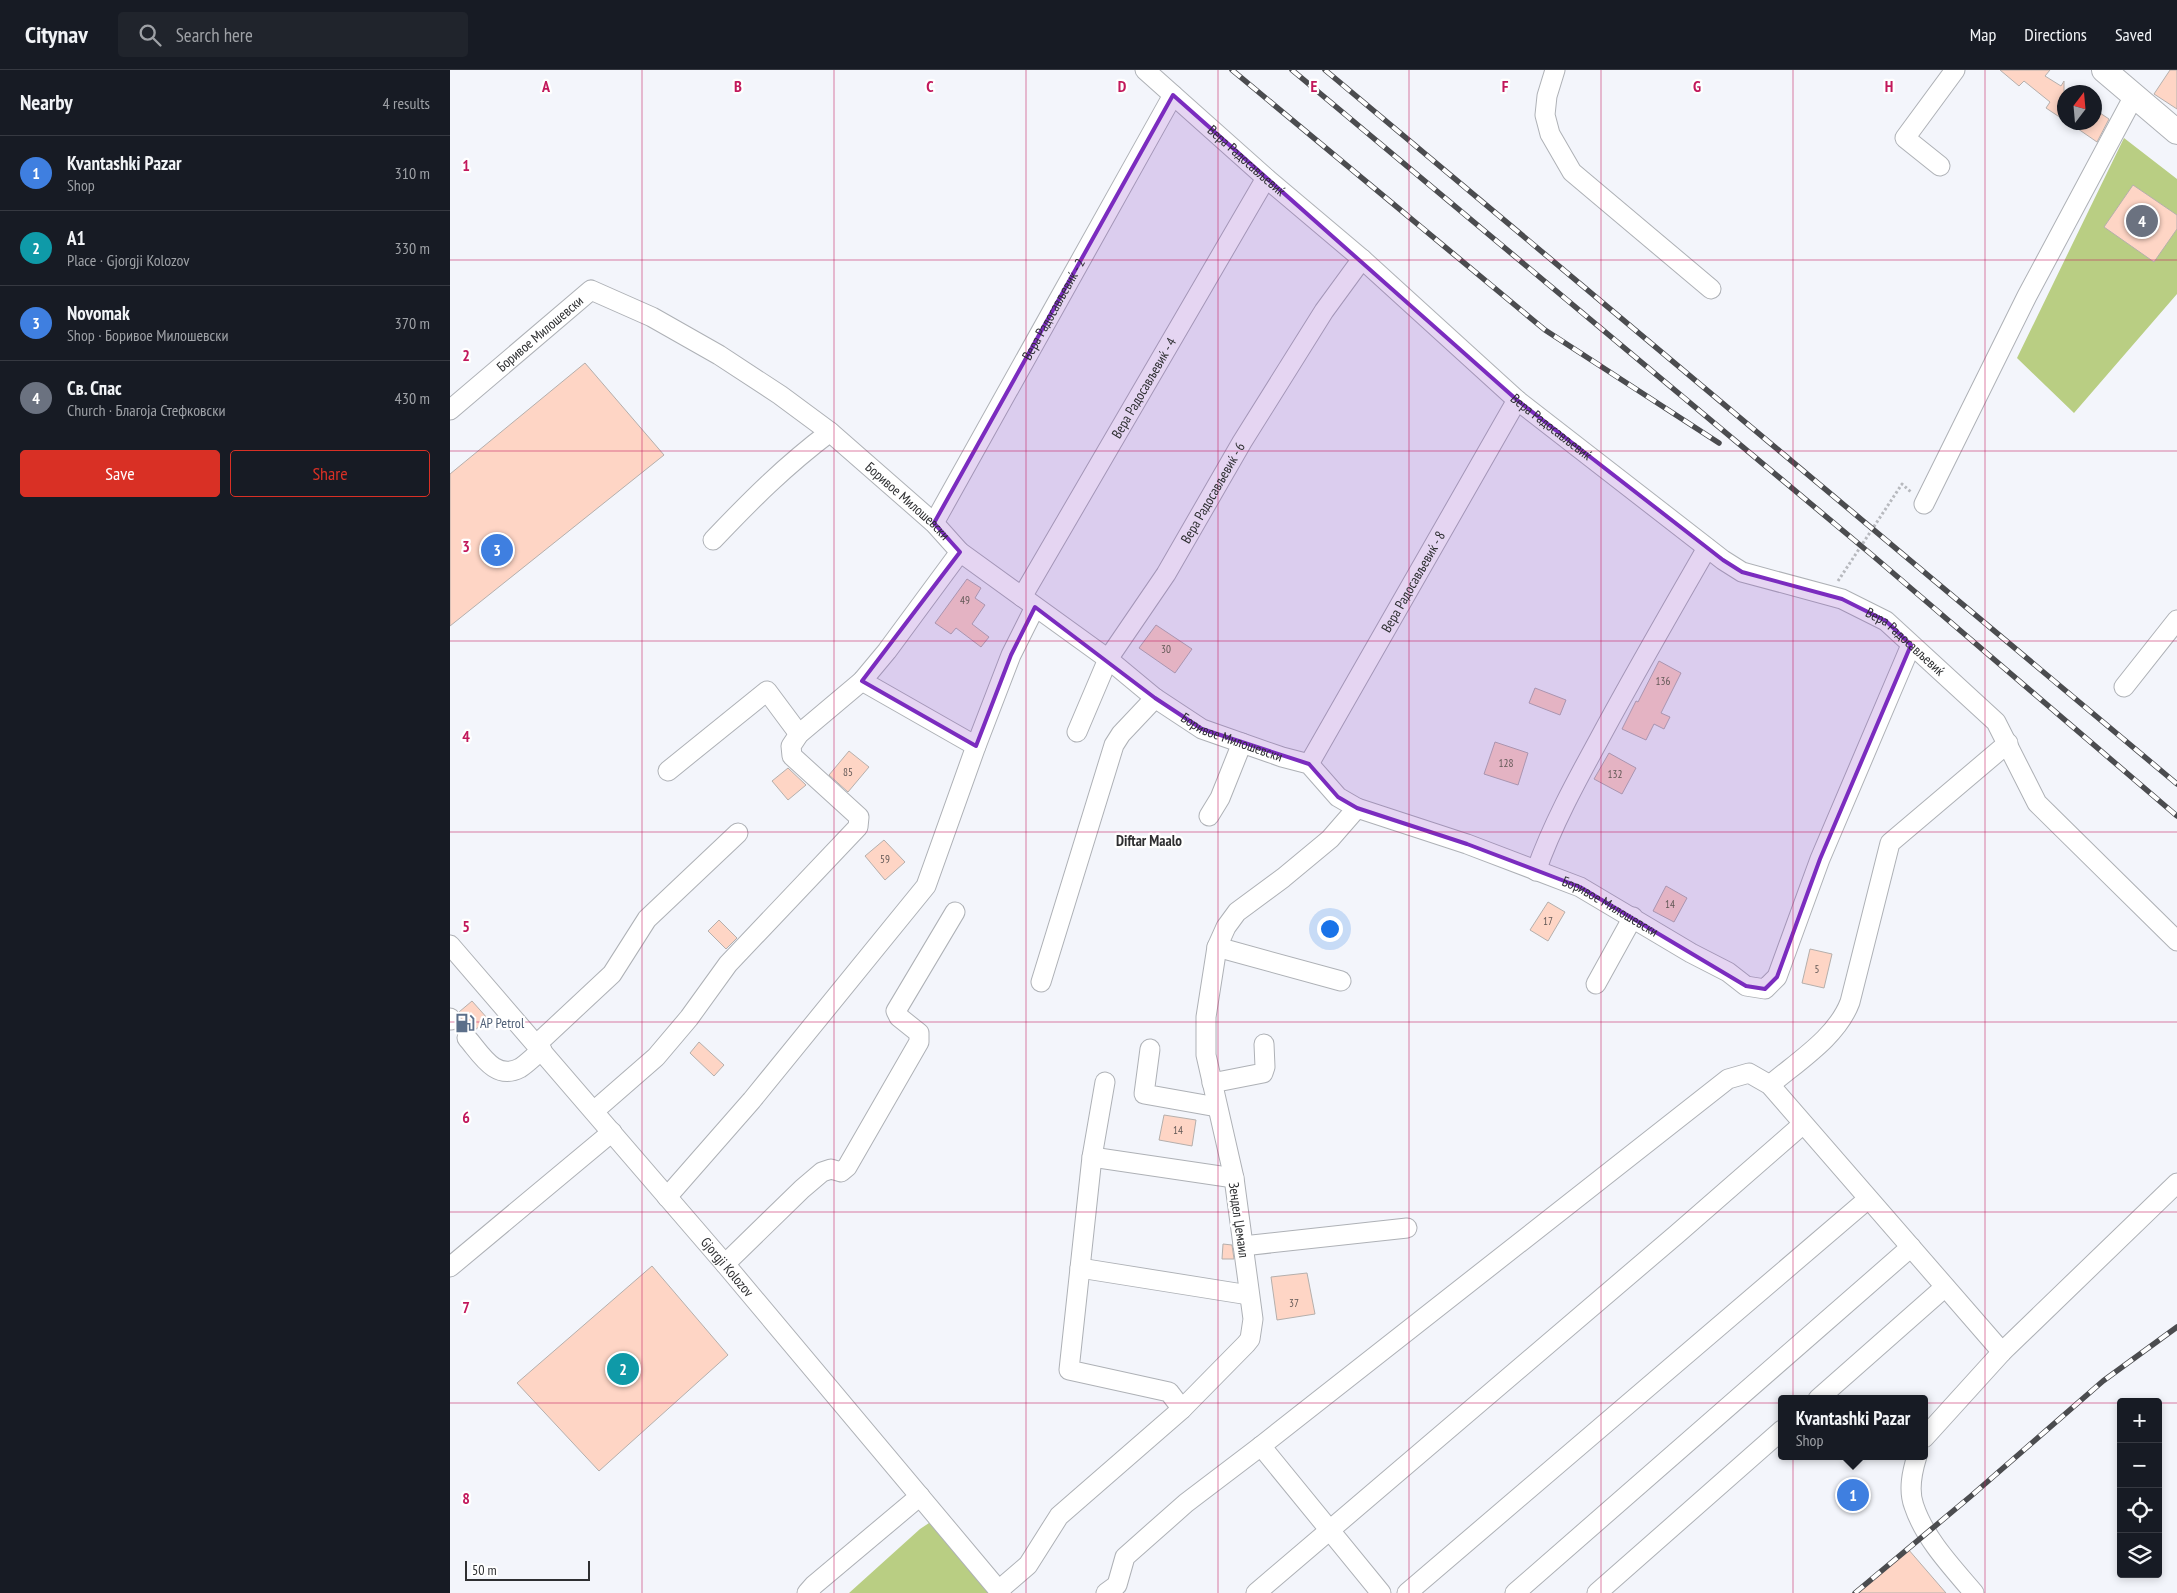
<!DOCTYPE html>
<html lang="en">
<head>
<meta charset="utf-8">
<style>
	body { margin:0; font-family:"PT Sans Narrow",sans-serif; background:#20242c; color:#f1f3f6 }
	.controls { position:absolute; right:15px; bottom:15px; display:grid; overflow:hidden; border-radius:5px; box-shadow:0 2px 8px #0003 }
	.controls button { width:45px; height:45px; display:grid; place-items:center; padding:0; border:0; border-bottom:1px solid #363941; background:#171b24; color:#f1f3f6; font:25px sans-serif }
	.compass { position:absolute; left:1607px; top:15px; width:45px; height:45px; border-radius:50%; background:#171b24; box-shadow:0 2px 8px #0003; rotate:16deg }
	.scale { position:absolute; left:15px; bottom:12px; width:125px; box-sizing:border-box; padding-left:5px; border:2px solid #2e2f31; border-top:0; font-size:14px; line-height:18px; white-space:nowrap; color:#2e2f31; -webkit-text-stroke:4px #fff; paint-order:stroke }
	.you { position:absolute; left:879px; top:858px; width:18px; height:18px; margin:-12px; border:4px solid #fff; border-radius:50%; background:#1a73e8; box-shadow:0 0 0 8px #1a73e833 }
	.badge { display:grid; place-items:center; width:32px; height:32px; border-radius:50%; background:#d93025; color:#fff; font-size:16px; font-weight:700 }
	.pin { position:absolute; translate:-50% -50%; border:2px solid #fff; box-shadow:0 1px 5px #0006 }
	.popup { position:absolute; left:1328px; top:1325px; width:150px; height:65px; box-sizing:border-box; display:grid; place-content:center; border-radius:5px; background:#171b24; filter:drop-shadow(0 1px 4px #0005); font-size:16px; white-space:nowrap; color:#9ea1a6 }
	.popup b { font-size:19px; color:#f1f3f6 }
	.popup::after { content:''; position:absolute; left:50%; top:100%; margin-left:-10px; border:10px solid transparent; border-top-color:#171b24 }
	.list { margin:0; padding:0; list-style:none }
	h2 { display:flex; justify-content:space-between; align-items:center; height:65px; margin:0; padding:0 20px; font-size:21px }
	h2 small { font-size:16px; font-weight:400; color:#9ea1a6 }
	.list li { display:grid; grid-template-columns:32px 1fr auto; gap:15px; align-items:center; box-sizing:border-box; height:75px; padding:0 20px; border-top:1px solid #363941 }
	.list b { display:block; font-size:19px; white-space:nowrap }
	.list p { margin:0; font-size:16px; white-space:nowrap; color:#9ea1a6 }
	.list em { font-size:16px; font-style:normal; color:#9ea1a6 }
	.actions { display:flex; gap:10px; padding:15px 20px }
	.actions a { flex:1; padding:11px 0; border:1px solid #d93025; border-radius:5px; text-align:center; font-size:18px; color:#d93025 }
	.actions .main { background:#d93025; color:#fff }
	.icon { flex:none; width:28px; height:28px; fill:none; stroke:currentColor; stroke-width:2; stroke-linecap:round; stroke-linejoin:round }
	.map { position:relative; flex:none; width:1727px; height:1523px; overflow:hidden }
	header { display:flex; align-items:center; gap:30px; box-sizing:border-box; height:70px; padding:0 25px; background:#171b24; border-bottom:1px solid #363941 }
	header strong { font-size:24px }
	nav { display:flex; gap:28px; margin-inline-start:auto; font-size:18px }
	.search { width:350px; height:45px; background:#20242c; display:flex; align-items:center; gap:12px; box-sizing:border-box; padding:0 18px; border-radius:5px; color:#9ea1a6; font-size:19px }
	main { display:flex }
	aside { flex:1; background:#171b24 }
	.map>svg:first-child { display:block }
	.green { fill:#b9ce83 }
	.building { fill:#fed5c5; stroke:#b5afac }
	.lines { fill:none; stroke-linecap:round; stroke-linejoin:round }
	.minor-casing { stroke:#aeb1b6; stroke-width:21 }
	.major-casing { stroke:#aeb1b6; stroke-width:26 }
	.path { stroke:#b7b9be; stroke-width:3; stroke-dasharray:2.5 2.5; stroke-linecap:butt }
	.minor { stroke:#fff; stroke-width:19 }
	.major { stroke:#fff; stroke-width:24 }
	.rail-casing { stroke:#4b4c4f; stroke-width:5.5 }
	.rail { stroke:#fff; stroke-width:4; stroke-dasharray:11; stroke-linecap:butt }
	.marked { fill:#7b2cbf; fill-opacity:0.2; stroke:#7b2cbf; stroke-width:4; stroke-linejoin:round }
	.grid { fill:none; stroke:#c2185b; stroke-width:1; stroke-opacity:0.55 }
	.labels { text-anchor:middle; stroke-width:4.5; stroke-linejoin:round; paint-order:stroke }
	.number-label { font-size:11px; fill:#625856 }
	.street-label { font-size:14px; fill:#2e2f31; stroke:#fff }
	.service-label { font-size:14px; fill:#4e5e75; stroke:#fff; text-anchor:start }
	.neighbourhood-label { font-size:15px; font-weight:bold; fill:#2e2f31; stroke:#fff }
	.grid-label { font-size:16px; text-anchor:middle; font-weight:bold; fill:#c2185b; stroke:#fff; stroke-width:4.5; stroke-linejoin:round; paint-order:stroke }
</style>
</head>
<body>
<header>
<strong>Citynav</strong>
<div class="search"><svg class="icon" aria-label="search" viewBox="0 0 24 24"><circle cx="10" cy="10" r="6"/><path d="M15 15l6 6"/></svg>Search here</div>
<nav><a>Map</a><a>Directions</a><a>Saved</a></nav>
</header>
<main>
<aside>
<h2>Nearby<small>4 results</small></h2>
<ul class="list">
<li><span class="badge" style="background:#3f7fe0">1</span><div><b>Kvantashki Pazar</b><p>Shop</p></div><em>310 m</em></li>
<li><span class="badge" style="background:#0f9aa8">2</span><div><b>А1</b><p>Place · Gjorgji Kolozov</p></div><em>330 m</em></li>
<li><span class="badge" style="background:#3f7fe0">3</span><div><b>Novomak</b><p>Shop · Боривое Милошевски</p></div><em>370 m</em></li>
<li><span class="badge" style="background:#6b7280">4</span><div><b>Св. Спас</b><p>Church · Благоја Стефковски</p></div><em>430 m</em></li>
</ul>
<div class="actions"><a class="main">Save</a><a>Share</a></div>
</aside>
<div class="map">
<svg width="1727" height="1523" viewBox="0 0 1727 1523">
	<rect width="100%" height="100%" fill="#f3f5fb"/>
	<path class="green" d="M1674 68 1727 109V224L1624 343 1567 288Z
		M488 1447 548 1523H399L470 1459Z"/>
	<path class="building" d="M1550 0H1600L1595 6 1611 16 1614 11V50L1596 38 1600 32 1574 11 1569 16Z
		M1720 0H1727V39L1704 24Z
		M1644 39 1659 49 1647 72 1618 52H1644Z
		M1683 115 1727 145V159L1704 192 1654 157Z
		M135 293 214 385 0 556V404Z
		M517 509 531 518 525 528 535 535 522 554 539 567 531 577 506 558 501 564 485 553Z
		M706 555 742 579 725 603 689 578Z
		M1209 591 1231 603 1211 643 1220 647 1214 659 1204 654 1196 670 1172 659 1186 631 1188 632Z
		M1085 618 1116 630 1110 645 1079 633Z
		M1045 672 1078 683 1068 715 1034 704Z
		M399 681 419 697 398 722 379 705Z
		M1159 683 1186 698 1172 724 1144 709Z
		M338 698 356 715 338 730 322 711Z
		M434 770 455 792 435 810 415 786Z
		M1216 816 1237 828 1224 852 1203 841Z
		M1098 832 1115 842 1098 871 1080 860Z
		M269 850 287 868 276 879 258 861Z
		M1360 879 1382 884 1374 918 1352 913Z
		M22 931 38 949 25 960 16 957 7 963 5 960 10 957 12 951 9 942Z
		M249 972 274 995 264 1006 240 983Z
		M714 1045 746 1050 742 1076 709 1070Z
		M773 1174 782 1175 784 1189H772Z
		M202 1196 278 1285 149 1401 67 1313Z
		M857 1203 865 1244 827 1250 821 1207Z
		M1458 1479 1496 1523H1408Z"/>
	<g class="lines">
		<defs>
			<g id="minor">
				<path id="s1" d="M695 0 816 108 912 189 1067 330 1273 490 1292 502 1392 529 1436 551 1546 652 1587 733 1727 871"/>
				<path d="M1105 0 1097 26 1095 45 1100 64 1122 102 1261 219"/>
				<path d="M1490 96 1455 68 1505 0"/>
				<path id="s2" d="M0 340 141 220 202 247 269 285 330 325 380 362 484 453 510 482 658 589 705 628 752 659 832 687 859 694 888 727 907 738 1017 774 1130 817 1241 883 1278 902 1296 916 1315 919 1327 907 1370 789 1461 575"/>
				<path d="M1474 434 1577 226 1684 26"/>
				<path id="s3" d="M484 453 723 25"/>
				<path d="M263 470C302 429 335 396 380 362"/>
				<path id="s4" d="M572 527 816 108"/>
				<path d="M412 611 526 676"/>
				<path d="M1674 617 1727 550"/>
				<path id="s5" d="M627 662 658 589 716 504 792 372 874 241 912 189"/>
				<path id="s6" d="M859 694 1067 330"/>
				<path d="M218 701 317 621 349 664"/>
				<path d="M759 746 770 728 792 673"/>
				<path d="M1086 801C1103 753 1128 708 1152 664 1186 601 1222 539 1257 478"/>
				<path id="s7" d="M0 875 275 1194 551 1523"/>
				<path d="M767 877 891 911"/>
				<path d="M591 912 664 675 671 664 705 628"/>
				<path d="M1146 914 1183 847"/>
				<path d="M0 948 1 950"/>
				<path d="M17 968C31 984 45 1011 70 998 78 993 85 985 92 980"/>
				<path d="M87 974 162 904 197 849 288 763"/>
				<path d="M700 979 694 1024 767 1037"/>
				<path d="M655 1012 642 1087 619 1300 719 1322 732 1339"/>
				<path d="M762 1013 813 1003 815 997 814 974"/>
				<path d="M1320 1015C1348 991 1387 967 1400 932L1440 773 1558 673"/>
				<path d="M144 1041 206 987 239 948 278 894 408 757 409 747 342 686 341 676 349 664 412 611 437 581 510 482"/>
				<path d="M642 1087 784 1108"/>
				<path d="M217 1127 302 1030 476 816 526 676 561 585 585 537"/>
				<path d="M793 1176 957 1158"/>
				<path d="M275 1194 352 1119 372 1102 381 1099 391 1102 397 1097 469 972V963L449 947 446 941 505 842"/>
				<path d="M0 1197 162 1062"/>
				<path d="M630 1198 799 1225"/>
				<path d="M1368 1329 1495 1217"/>
				<path d="M1474 1368 1552 1282 1727 1113"/>
				<path d="M811 1376 931 1523"/>
				<path d="M1467 1386C1462 1402 1458 1420 1464 1436 1475 1469 1502 1497 1524 1523"/>
				<path d="M549 1520 578 1495 609 1446 732 1339 796 1274 800 1269 803 1249 784 1108 756 985V947L767 877 776 857 787 842 833 808 880 769 907 738"/>
				<path d="M357 1523 364 1515 470 1426"/>
				<path d="M656 1523 667 1515 675 1487 736 1433 811 1376 1278 1009 1299 1003 1320 1015 1552 1282"/>
				<path d="M806 1523 1227 1164 1353 1054"/>
				<path d="M957 1523 1418 1129"/>
				<path d="M1065 1523 1461 1177"/>
				<path d="M1147 1523 1332 1360"/>
			</g>
			<path id="major" d="M1654 0 1727 62"/>
		</defs>
		<use href="#minor" class="minor-casing"/>
		<use href="#major" class="major-casing"/>
		<path class="path" d="M1388 511 1452 414 1461 422"/>
		<use href="#minor" class="minor"/>
		<use href="#major" class="major"/>
		<defs>
			<path id="rail" d="M782 0 1095 260 1269 373
				M842 0 1422 485 1727 746
				M875 0 1727 714
				M1405 1523 1521 1426 1653 1311 1727 1257"/>
		</defs>
		<use href="#rail" class="rail-casing"/>
		<use href="#rail" class="rail"/>
	</g>
	<path class="marked" d="M723 25 1067 330 1273 490 1292 502 1392 529 1436 551 1461 575 1370 789 1327 907 1315 919 1296 916 1130 817 1017 774 907 738 888 727 859 694 752 659 705 628 585 537 561 585 526 676 412 611 510 482 484 453Z"/>
	<path class="grid" d="M192 0V1523M384 0V1523M576 0V1523M768 0V1523M959 0V1523M1151 0V1523M1343 0V1523M1535 0V1523M0 190H1727M0 381H1727M0 571H1727M0 762H1727M0 952H1727M0 1142H1727M0 1333H1671M1708 1333H1727"/>
	<defs>
		<symbol id="fuel-bare" viewBox="-9 -9 18 18"><path d="M-5.5-6h7V0h2V4h1.3V-2.5L3-4.5l.8-.8L6-3V5H2.5V1h-1V6h-7ZM-4.2-4.7v3.2H.2V-4.7Z" fill="#5c6f8a" stroke="#fff" stroke-width="2.5" paint-order="stroke"/></symbol>
	</defs>
	<g fill-rule="evenodd">
		<use href="#fuel-bare" x="1" y="939" width="28" height="28"/>
	</g>
	<g class="labels">
		<g class="number-label">
			<text x="515" y="534">49</text>
			<text x="716" y="583">30</text>
			<text x="1213" y="615">136</text>
			<text x="1056" y="697">128</text>
			<text x="398" y="706">85</text>
			<text x="1165" y="708">132</text>
			<text x="435" y="793">59</text>
			<text x="1220" y="838">14</text>
			<text x="1098" y="855">17</text>
			<text x="1367" y="903">5</text>
			<text x="728" y="1064">14</text>
			<text x="844" y="1237">37</text>
		</g>
		<g class="street-label">
			<text dy="5" stroke="none"><textPath href="#s1" startOffset="136">Вера Радосављевиќ</textPath></text>
			<text dy="5" stroke="none"><textPath href="#s3" startOffset="245">Вера Радосављевиќ - 2</textPath></text>
			<text dy="5" stroke="none"><textPath href="#s2" startOffset="118">Боривое Милошевски</textPath></text>
			<text dy="5" stroke="none"><textPath href="#s4" startOffset="242">Вера Радосављевиќ - 4</textPath></text>
			<text dy="5" stroke="none"><textPath href="#s1" startOffset="541">Вера Радосављевиќ</textPath></text>
			<text dy="5" stroke="none"><textPath href="#s5" startOffset="276">Вера Радосављевиќ - 6</textPath></text>
			<text dy="5" stroke="none"><textPath href="#s2" startOffset="568">Боривое Милошевски</textPath></text>
			<text dy="5" stroke="none"><textPath href="#s6" startOffset="210">Вера Радосављевиќ - 8</textPath></text>
			<text dy="5" stroke="none"><textPath href="#s1" startOffset="961">Вера Радосављевиќ</textPath></text>
			<text dy="5" stroke="none"><textPath href="#s2" startOffset="972">Боривое Милошевски</textPath></text>
			<text dy="5" stroke="none"><textPath href="#s2" startOffset="1392">Боривое Милошевски</textPath></text>
			<text transform="translate(789 1150) rotate(82)" y="5">Зендел Џемаил</text>
			<text dy="5" stroke="none"><textPath href="#s7" startOffset="425">Gjorgji Kolozov</textPath></text>
		</g>
		<g class="service-label">
			<text x="30" y="958">AP Petrol</text>
		</g>
		<g class="neighbourhood-label">
			<text x="699" y="776">Diftar Maalo</text>
		</g>
	</g>
	<g class="grid-label">
		<text x="96" y="22">A</text>
		<text x="288" y="22">B</text>
		<text x="480" y="22">C</text>
		<text x="672" y="22">D</text>
		<text x="864" y="22">E</text>
		<text x="1055" y="22">F</text>
		<text x="1247" y="22">G</text>
		<text x="1439" y="22">H</text>
		<text x="16" y="101">1</text>
		<text x="16" y="291">2</text>
		<text x="16" y="482">3</text>
		<text x="16" y="672">4</text>
		<text x="16" y="862">5</text>
		<text x="16" y="1053">6</text>
		<text x="16" y="1243">7</text>
		<text x="16" y="1434">8</text>
	</g>
</svg>
<div class="controls">
<button>+</button>
<button>−</button>
<button><svg class="icon" aria-label="locate" viewBox="0 0 24 24"><circle cx="12" cy="12" r="6"/><path d="M12 2v4M12 18v4M2 12h4M18 12h4"/></svg></button>
<button><svg class="icon" aria-label="layers" viewBox="0 0 24 24"><path d="M12 4l9 5-9 5-9-5zM3 14l9 5 9-5"/></svg></button>
</div>
<svg class="compass" viewBox="-18 -18 36 36"><path d="M0-13l5 13h-10z" fill="#e53935"/><path d="M0 13l5-13h-10z" fill="#9ea1a6"/></svg>
<div class="scale">50 m</div>
<div class="you"></div>
<div class="pin badge" style="left:1403px;top:1425px;background:#3f7fe0">1</div>
<div class="popup"><b>Kvantashki Pazar</b>Shop</div>
<div class="pin badge" style="left:173px;top:1299px;background:#0f9aa8">2</div>
<div class="pin badge" style="left:47px;top:480px;background:#3f7fe0">3</div>
<div class="pin badge" style="left:1692px;top:151px;background:#6b7280">4</div>
</div>
</main>
</body>
</html>
